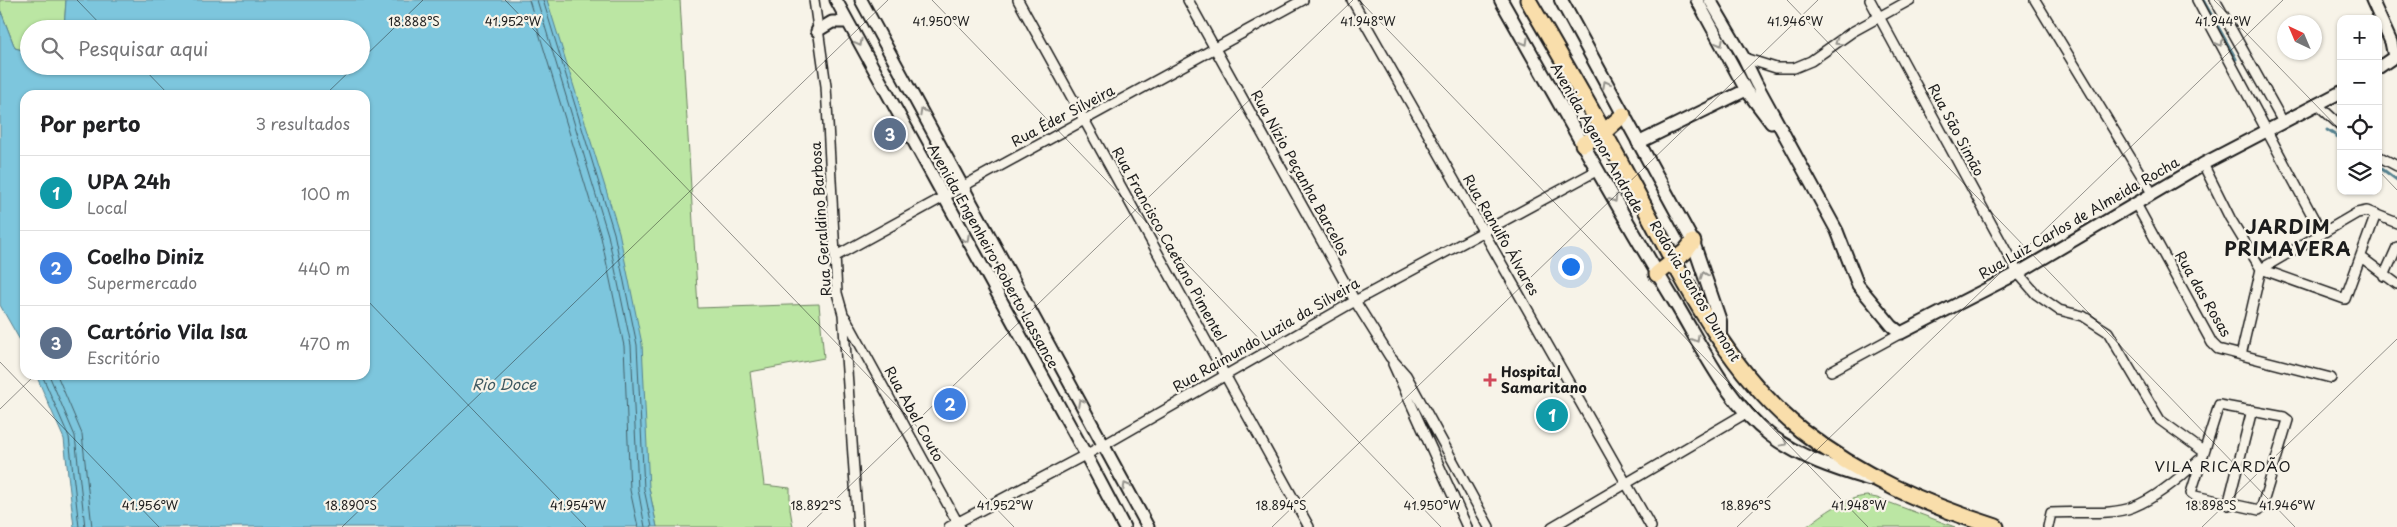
<!DOCTYPE html>
<html lang="pt">
<head>
<meta charset="utf-8">
<style>
	body { margin:0; font-family:"Playpen Sans",sans-serif; background:#f6f6f6; color:#202124 }
	.controls { position:absolute; right:15px; top:15px; display:grid; overflow:hidden; border-radius:10px; box-shadow:0 1px 4px #0004 }
	.controls button { width:45px; height:45px; display:grid; place-items:center; padding:0; border:0; border-bottom:1px solid #e0e0e0; background:#fff; color:#202124; font:25px sans-serif }
	.compass { position:absolute; left:2277px; top:15px; width:45px; height:45px; border-radius:50%; background:#fff; box-shadow:0 1px 4px #0004; rotate:316deg }
	.you { position:absolute; left:1570px; top:266px; width:18px; height:18px; margin:-12px; border:4px solid #fff; border-radius:50%; background:#1a73e8; box-shadow:0 0 0 8px #1a73e833 }
	.badge { display:grid; place-items:center; width:32px; height:32px; border-radius:50%; background:#d1495b; color:#fff; font-size:16px; font-weight:700 }
	.pin { position:absolute; translate:-50% -50%; border:2px solid #fff; box-shadow:0 1px 5px #0006 }
	.list { margin:0; padding:0; list-style:none }
	h2 { display:flex; justify-content:space-between; align-items:center; height:65px; margin:0; padding:0 20px; font-size:21px }
	h2 small { font-size:16px; font-weight:400; color:#757577 }
	.list li { display:grid; grid-template-columns:32px 1fr auto; gap:15px; align-items:center; box-sizing:border-box; height:75px; padding:0 20px; border-top:1px solid #e0e0e0 }
	.list b { display:block; font-size:19px; white-space:nowrap }
	.list p { margin:0; font-size:16px; white-space:nowrap; color:#757577 }
	.list em { font-size:16px; font-style:normal; color:#757577 }
	.icon { flex:none; width:28px; height:28px; fill:none; stroke:currentColor; stroke-width:2; stroke-linecap:round; stroke-linejoin:round }
	.map { position:relative; flex:none; width:2397px; height:527px; overflow:hidden }
	.search { position:absolute; background:#fff; box-shadow:0 1px 4px #0004; left:20px; top:20px; width:350px; height:55px; display:flex; align-items:center; gap:12px; box-sizing:border-box; padding:0 18px; border-radius:28px; color:#757577; font-size:19px }
	.panel { position:absolute; background:#fff; box-shadow:0 1px 4px #0004; left:20px; top:90px; width:350px; height:290px; border-radius:15px }
	.map>svg:first-child { display:block }
	.green { fill:#bbe6a3; stroke:#6c8160 }
	.water { fill:#7dc6dd; stroke:#568290 }
	.lines { fill:none; stroke-linecap:round; stroke-linejoin:round }
	.shore { stroke:#436069; stroke-width:1 }
	.stream { stroke:#568290; stroke-width:3 }
	.minor-casing { stroke:#1c1c1c; stroke-width:12 }
	.tertiary-casing { stroke:#1c1c1c; stroke-width:15 }
	.secondary-casing { stroke:#1c1c1c; stroke-width:16 }
	.trunk-casing { stroke:#1c1c1c; stroke-width:19 }
	.minor { stroke:#f7f3e8; stroke-width:9 }
	.tertiary { stroke:#f7f3e8; stroke-width:11 }
	.secondary { stroke:#f7f3e8; stroke-width:12 }
	.trunk { stroke:#f9deab; stroke-width:15 }
	.oneway { stroke:#94928c }
	.ticks { fill:none; stroke:#1c1c1c; stroke-width:1; stroke-opacity:0.45 }
	.poi-dot { fill:#d1495b; stroke:#f7f3e8; stroke-width:2 }
	.labels { text-anchor:middle; stroke-width:4.5; stroke-linejoin:round; paint-order:stroke }
	.street-label { font-size:14px; fill:#1c1c1c; stroke:#f7f3e8 }
	.poi-label { font-size:14px; font-weight:bold; fill:#1c1c1c; stroke:#f7f3e8; text-anchor:start }
	.water-label { font-size:15px; font-style:italic; fill:#3e5860; stroke:#f7f3e8 }
	.neighbourhood-label { font-size:15px; letter-spacing:1px; fill:#1c1c1c; stroke:#f7f3e8 }
	.district-label { font-size:19px; font-weight:bold; letter-spacing:1px; fill:#1c1c1c; stroke:#f7f3e8 }
	.ticks-label { font-size:12px; text-anchor:middle; fill:#1c1c1c; stroke:#f7f3e8; stroke-width:4.5; stroke-linejoin:round; paint-order:stroke }
</style>
</head>
<body>
<div class="map">
<svg width="2397" height="527" viewBox="0 0 2397 527">
	<rect width="100%" height="100%" fill="#f7f3e8"/>
	<filter id="ink" filterUnits="userSpaceOnUse"><feTurbulence type="fractalNoise" baseFrequency=".02" numOctaves="2"/><feDisplacementMap in="SourceGraphic" scale="10" xChannelSelector="R" yChannelSelector="G"/><feConvolveMatrix kernelMatrix="1 2 1 2 8 2 1 2 1" color-interpolation-filters="sRGB"/></filter>
	<g filter="url(#ink)">
		<path class="green" d="M0 0H66L64 29H29V52L15 48 0 9Z
			M547 0H680L698 308 819 304 824 358 750 372 764 485 790 488V509L793 527H657Z
			M1867 496 1877 498 1955 527H1806C1825 513 1843 498 1867 496Z"/>
		<path class="water" d="M66 0H547L619 232 642 344 649 488 657 527H74L64 439 36 375H365V95H25V349L0 305V9L15 48 29 52V66H361V29H64Z"/>
		<g class="lines">
			<path class="shore" d="M529 0 601 237 624 346 630 490 638 527
				M537 0 608 235 631 345 638 489 645 527
				M543 0 614 233 637 345 644 489 652 527
				M42 375 69 437 79 527
				M49 375 75 436 85 527
				M57 375 82 434 92 527"/>
			<path class="stream" d="M2203 0 2236 59
				M2327 130 2341 139
				M2378 166 2397 180"/>
			<defs>
				<path id="minor" d="M814 0 826 86 837 293 843 314 858 527
					M1018 0 1309 527
					M1188 0 1355 301 1390 357 1406 375 1489 527
					M1352 0 1651 527
					M1870 0 2018 273 2036 294 2059 310 2083 316 2108 332 2160 420 2203 451
					M2035 0 2152 193
					M2197 0 2322 234
					M2215 0 2283 122
					M1744 58 1776 68H1794L1811 61 1852 32 1910 0
					M2318 105 2341 126
					M2378 156 2397 166
					M2203 164 2230 218 2261 269 2345 299 2376 214
					M2136 204 2212 343 2218 349 2331 378
					M836 256 1303 0
					M2361 257 2397 284
					M2384 276 2397 247
					M845 317 960 527
					M2241 355 2261 269 2357 213 2367 211 2397 223
					M1393 364 1467 527
					M1831 371 1901 333
					M2219 405 2284 417 2288 420 2262 506 2259 510 2195 496 2191 493Z
					M2228 505 2252 410
					M949 527 1104 445 1355 301 1598 170
					M1552 527 1746 413
					M2048 527 2051 513C2076 511 2111 516 2133 507 2156 498 2181 477 2199 460"/>
				<path id="tertiary" d="M836 0 1086 455 1124 527
					M861 0 1148 527
					M1697 0 1746 90 1771 123
					M1710 0 1744 58 1756 83 1837 231 1858 285 1892 326 1901 333 2018 273 2203 164 2341 92
					M2372 0 2391 42 2394 57 2378 68
					M817 31 832 22H847
					M1638 143 1746 90"/>
				<path id="secondary" d="M1501 0C1559 102 1615 204 1676 304 1703 349 1728 403 1770 435 1799 457 1835 469 1869 479
					M1561 0 1693 242 1720 321V338"/>
				<path id="trunk" d="M1528 0C1563 60 1598 120 1631 182 1678 268 1722 367 1801 430 1861 477 1925 504 1996 527
					M1583 144 1604 132 1623 115
					M1657 274 1685 252 1693 242"/>
			</defs>
			<use href="#minor" class="minor-casing"/>
			<use href="#tertiary" class="tertiary-casing"/>
			<use href="#secondary" class="secondary-casing"/>
			<use href="#trunk" class="trunk-casing"/>
			<use href="#minor" class="minor"/>
			<use href="#tertiary" class="tertiary"/>
			<use href="#secondary" class="secondary"/>
			<use href="#trunk" class="trunk"/>
		</g>
		<defs><path id="oneway-chevron" d="M-2-3.5L2.5 0L-2 3.5" fill="none" stroke-width="1.6" stroke-linecap="round" stroke-linejoin="round" transform="scale(1.25)"/></defs>
		<g class="oneway">
			<use href="#oneway-chevron" transform="translate(1525 42) rotate(60)"/>
			<use href="#oneway-chevron" transform="translate(1838 42) rotate(145)"/>
			<use href="#oneway-chevron" transform="translate(859 43) rotate(61)"/>
			<use href="#oneway-chevron" transform="translate(1720 43) rotate(61)"/>
			<use href="#oneway-chevron" transform="translate(2220 43) rotate(61)"/>
			<use href="#oneway-chevron" transform="translate(1606 84) rotate(-118)"/>
			<use href="#oneway-chevron" transform="translate(923 112) rotate(-119)"/>
			<use href="#oneway-chevron" transform="translate(1614 199) rotate(60)"/>
			<use href="#oneway-chevron" transform="translate(966 239) rotate(61)"/>
			<use href="#oneway-chevron" transform="translate(1704 275) rotate(-109)"/>
			<use href="#oneway-chevron" transform="translate(1696 339) rotate(59)"/>
			<use href="#oneway-chevron" transform="translate(1081 402) rotate(-118)"/>
			<use href="#oneway-chevron" transform="translate(1784 443) rotate(29)"/>
			<use href="#oneway-chevron" transform="translate(1126 486) rotate(-118)"/>
		</g>
	</g>
	<path class="ticks" d="M77 0 105 29M505 0 1014 527M932 0 1441 527M1359 0 1868 527M1787 0 2295 527M2214 0 2341 131M361 60 423 0M141 66 169 95M325 95 355 66M2378 170 2397 190M365 298 586 527M0 362 159 527M0 409 35 375M342 527 888 0M807 527 1353 0M1272 527 1818 0M1737 527 2283 0M2202 527 2397 339"/>
	<path class="poi-dot" d="M1487.5 372.5h5v5h5v5h-5v5h-5v-5h-5v-5h5z"/>
	<g class="labels">
		<g class="street-label">
			<text transform="translate(1063 116) rotate(-28)" y="5">Rua Éder Silveira</text>
			<text transform="translate(1956 130) rotate(62)" y="5">Rua São Simão</text>
			<text transform="translate(1597 138) rotate(60)" y="5">Avenida Agenor Andrade</text>
			<text transform="translate(1300 173) rotate(61)" y="5">Rua Nízio Peçanha Barcelos</text>
			<text transform="translate(2079 218) rotate(-30)" y="5">Rua Luiz Carlos de Almeida Rocha</text>
			<text transform="translate(821 219) rotate(-94)" y="5">Rua Geraldino Barbosa</text>
			<text transform="translate(1501 235) rotate(60)" y="5">Rua Ranulfo Álvares</text>
			<text transform="translate(1169 244) rotate(61)" y="5">Rua Francisco Caetano Pimentel</text>
			<text transform="translate(993 256) rotate(61)" y="5">Avenida Engenheiro Roberto Lassance</text>
			<text transform="translate(1695 291) rotate(59)" y="5">Rodovia Santos Dumont</text>
			<text transform="translate(2203 294) rotate(60)" y="5">Rua das Rosas</text>
			<text transform="translate(1266 335) rotate(-30)" y="5">Rua Raimundo Luzia da Silveira</text>
			<text transform="translate(914 414) rotate(61)" y="5">Rua Abel Couto</text>
		</g>
		<g class="poi-label">
			<text x="1501" y="377">Hospital<tspan x="1501" dy="16">Samaritano</tspan></text>
		</g>
		<g class="water-label">
			<text x="504" y="390">Rio Doce</text>
		</g>
		<g class="neighbourhood-label">
			<text x="2223" y="472">VILA RICARDÃO</text>
		</g>
		<g class="district-label">
			<text x="2288" y="234">JARDIM<tspan x="2288" dy="22">PRIMAVERA</tspan></text>
		</g>
	</g>
	<g class="ticks-label">
		<text x="414" y="26">18.888°S</text>
		<text x="513" y="26">41.952°W</text>
		<text x="941" y="26">41.950°W</text>
		<text x="1368" y="26">41.948°W</text>
		<text x="2223" y="26">41.944°W</text>
		<text x="1795" y="26">41.946°W</text>
		<text x="150" y="510">41.956°W</text>
		<text x="578" y="510">41.954°W</text>
		<text x="1005" y="510">41.952°W</text>
		<text x="1432" y="510">41.950°W</text>
		<text x="1859" y="510">41.948°W</text>
		<text x="2287" y="510">41.946°W</text>
		<text x="351" y="510">18.890°S</text>
		<text x="816" y="510">18.892°S</text>
		<text x="1281" y="510">18.894°S</text>
		<text x="1746" y="510">18.896°S</text>
		<text x="2211" y="510">18.898°S</text>
	</g>
</svg>
<div class="controls">
<button>+</button>
<button>−</button>
<button><svg class="icon" aria-label="locate" viewBox="0 0 24 24"><circle cx="12" cy="12" r="6"/><path d="M12 2v4M12 18v4M2 12h4M18 12h4"/></svg></button>
<button><svg class="icon" aria-label="layers" viewBox="0 0 24 24"><path d="M12 4l9 5-9 5-9-5zM3 14l9 5 9-5"/></svg></button>
</div>
<svg class="compass" viewBox="-18 -18 36 36"><path d="M0-13l5 13h-10z" fill="#e53935"/><path d="M0 13l5-13h-10z" fill="#757577"/></svg>
<div class="you"></div>
<div class="pin badge" style="left:1552px;top:415px;background:#0f9aa8">1</div>
<div class="pin badge" style="left:950px;top:404px;background:#3f7fe0">2</div>
<div class="pin badge" style="left:890px;top:134px;background:#5c6f8a">3</div>
<div class="search"><svg class="icon" aria-label="search" viewBox="0 0 24 24"><circle cx="10" cy="10" r="6"/><path d="M15 15l6 6"/></svg>Pesquisar aqui</div>
<section class="panel">
<h2>Por perto<small>3 resultados</small></h2>
<ul class="list">
<li><span class="badge" style="background:#0f9aa8">1</span><div><b>UPA 24h</b><p>Local</p></div><em>100 m</em></li>
<li><span class="badge" style="background:#3f7fe0">2</span><div><b>Coelho Diniz</b><p>Supermercado</p></div><em>440 m</em></li>
<li><span class="badge" style="background:#5c6f8a">3</span><div><b>Cartório Vila Isa</b><p>Escritório</p></div><em>470 m</em></li>
</ul>
</section>
</div>
</body>
</html>
